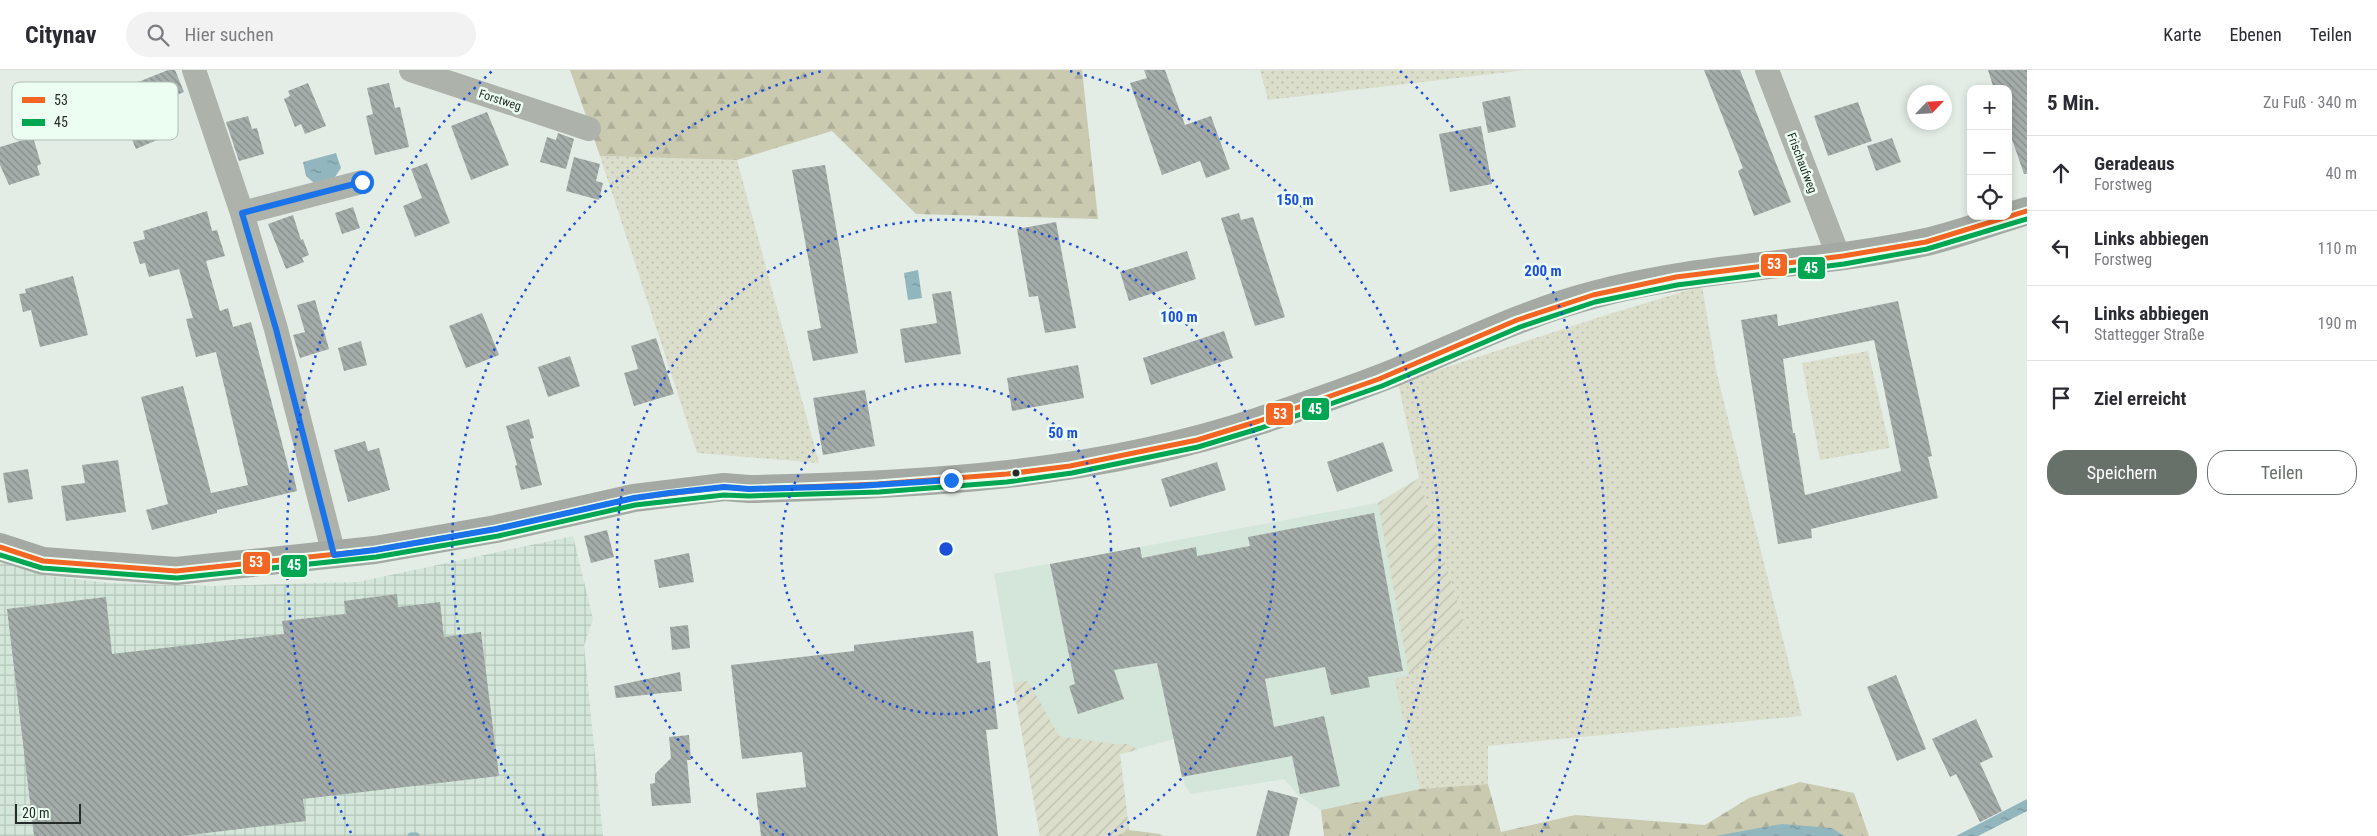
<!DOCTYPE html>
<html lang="de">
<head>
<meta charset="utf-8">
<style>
	body { margin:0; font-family:"Roboto Condensed",sans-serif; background:#f2f2f3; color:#2b2b33 }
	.controls { position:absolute; right:15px; top:15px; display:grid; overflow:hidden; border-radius:10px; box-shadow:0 2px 8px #0003 }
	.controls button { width:45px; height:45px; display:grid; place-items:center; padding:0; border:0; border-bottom:1px solid #e1e1e2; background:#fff; color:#2b2b33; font:25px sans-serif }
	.compass { position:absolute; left:1907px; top:15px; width:45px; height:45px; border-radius:50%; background:#fff; box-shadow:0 2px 8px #0003; rotate:65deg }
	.scale { position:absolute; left:15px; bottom:12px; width:66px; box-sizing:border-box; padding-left:5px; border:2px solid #252c28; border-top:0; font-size:14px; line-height:18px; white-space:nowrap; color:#252c28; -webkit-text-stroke:4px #ecfef2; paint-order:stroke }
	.stop { position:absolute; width:15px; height:15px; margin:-11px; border:4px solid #1a73e8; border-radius:50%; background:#fff }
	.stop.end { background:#1a73e8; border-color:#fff; box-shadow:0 1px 5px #0008 }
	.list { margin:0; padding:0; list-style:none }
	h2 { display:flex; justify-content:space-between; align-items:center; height:65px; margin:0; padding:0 20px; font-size:21px }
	h2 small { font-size:16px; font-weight:400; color:#7c7c81 }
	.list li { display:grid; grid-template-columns:32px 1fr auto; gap:15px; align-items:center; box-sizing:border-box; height:75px; padding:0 20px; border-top:1px solid #e1e1e2 }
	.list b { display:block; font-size:19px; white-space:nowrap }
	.list p { margin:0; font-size:16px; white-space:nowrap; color:#7c7c81 }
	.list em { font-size:16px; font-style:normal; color:#7c7c81 }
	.actions { display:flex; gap:10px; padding:15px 20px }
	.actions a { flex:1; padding:11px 0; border:1px solid #68706a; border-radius:20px; text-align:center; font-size:18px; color:#68706a }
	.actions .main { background:#68706a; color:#fff }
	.icon { flex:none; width:28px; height:28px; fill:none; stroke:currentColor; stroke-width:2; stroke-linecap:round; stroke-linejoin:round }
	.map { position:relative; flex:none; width:2027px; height:766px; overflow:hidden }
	header { display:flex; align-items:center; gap:30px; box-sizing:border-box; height:70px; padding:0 25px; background:#fff; border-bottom:1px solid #e1e1e2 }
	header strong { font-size:24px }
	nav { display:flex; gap:28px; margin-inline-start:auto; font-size:18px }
	.search { width:350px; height:45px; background:#f2f2f3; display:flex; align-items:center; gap:12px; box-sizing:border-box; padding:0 18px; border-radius:28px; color:#7c7c81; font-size:19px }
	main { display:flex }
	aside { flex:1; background:#fff }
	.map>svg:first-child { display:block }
	.built { fill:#d3e6d9 }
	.industrial { fill:url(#industrial-grid) }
	.grass { fill:url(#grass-dots) }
	.forest { fill:url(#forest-firs) }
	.garden { fill:url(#garden-furrows) }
	.water { fill:url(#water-ripples) }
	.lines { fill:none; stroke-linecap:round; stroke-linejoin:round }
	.stream { stroke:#92b6bd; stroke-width:7 }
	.building { fill:url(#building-back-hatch); fill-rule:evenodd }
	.minor { stroke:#adb2ab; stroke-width:24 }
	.major { stroke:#a4aaa3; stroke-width:28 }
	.bus-1-casing { stroke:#ecfef2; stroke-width:9 }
	.bus-2-casing { stroke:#ecfef2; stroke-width:9 }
	.bus-1 { stroke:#f26522; stroke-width:5 }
	.bus-2 { stroke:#00a651; stroke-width:5 }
	.route { stroke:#1a73e8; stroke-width:6 }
	.ring { fill:none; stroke:#1d4ed8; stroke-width:2.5; stroke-dasharray:2.5 5 }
	.bus-dot { fill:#252c28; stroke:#ecfef2; stroke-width:2 }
	.labels { text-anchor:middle; stroke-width:5; stroke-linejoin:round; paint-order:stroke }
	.street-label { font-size:12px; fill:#252c28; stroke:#ecfef2 }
	.key { fill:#ecfef2; stroke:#b0bfb5; stroke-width:1 }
	.key-label { font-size:14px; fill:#252c28 }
	.centre { fill:#1d4ed8; stroke:#ecfef2; stroke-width:2.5 }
	.ring-label { font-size:15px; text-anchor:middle; font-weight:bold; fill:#1d4ed8; stroke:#ecfef2; stroke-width:5; stroke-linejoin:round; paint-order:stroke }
	.line-badge { stroke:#ecfef2; stroke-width:2 }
	.badge-label { font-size:14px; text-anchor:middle; font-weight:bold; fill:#fff }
</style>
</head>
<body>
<header>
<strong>Citynav</strong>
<div class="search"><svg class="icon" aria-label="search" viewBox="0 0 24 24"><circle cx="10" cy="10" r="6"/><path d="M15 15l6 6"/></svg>Hier suchen</div>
<nav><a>Karte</a><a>Ebenen</a><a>Teilen</a></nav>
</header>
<main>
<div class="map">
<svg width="2027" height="766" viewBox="0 0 2027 766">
	<defs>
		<pattern id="industrial-grid" width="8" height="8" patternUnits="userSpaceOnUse" patternTransform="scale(1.25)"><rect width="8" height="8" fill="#d3e6d9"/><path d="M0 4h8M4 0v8" fill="none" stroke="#b5c5ba"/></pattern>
		<pattern id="grass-dots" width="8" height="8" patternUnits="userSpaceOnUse" patternTransform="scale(1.25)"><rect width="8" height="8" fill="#dcdecc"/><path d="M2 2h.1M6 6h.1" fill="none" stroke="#bdbfaf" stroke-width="1.8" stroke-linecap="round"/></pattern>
		<pattern id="forest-firs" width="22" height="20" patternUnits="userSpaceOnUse" patternTransform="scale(1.25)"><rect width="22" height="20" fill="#cacab1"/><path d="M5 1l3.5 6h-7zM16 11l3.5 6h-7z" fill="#adae98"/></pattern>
		<pattern id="garden-furrows" width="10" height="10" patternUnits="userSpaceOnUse" patternTransform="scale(1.25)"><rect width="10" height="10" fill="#dcdecc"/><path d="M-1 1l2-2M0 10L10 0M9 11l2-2" fill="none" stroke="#bdbfaf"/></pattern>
		<pattern id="water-ripples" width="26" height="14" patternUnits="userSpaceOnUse" patternTransform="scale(1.25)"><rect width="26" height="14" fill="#92b6bd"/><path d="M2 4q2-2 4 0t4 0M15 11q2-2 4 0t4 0" fill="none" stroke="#77949a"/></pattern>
		<pattern id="building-back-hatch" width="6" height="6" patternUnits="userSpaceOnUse" patternTransform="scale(1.25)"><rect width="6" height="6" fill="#a5adaa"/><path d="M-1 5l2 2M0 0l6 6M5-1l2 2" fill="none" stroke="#868d8a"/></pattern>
	</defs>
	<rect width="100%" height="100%" fill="#e3ede6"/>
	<path class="built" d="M1419 408 1488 714 1420 719 1321 740 1299 726 1284 709 1191 724 1185 716 1174 669 1120 684 1129 760 1116 766H1040L994 504 1377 433Z"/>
	<path class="industrial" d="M573 466 593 549 584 576 603 766H0V488L41 505 108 513 213 516 358 512Z"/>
	<path class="grass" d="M1260 0H1527L1268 30Z
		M600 86 737 90 819 393 697 383Z
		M1702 216 1717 304 1802 646 1488 676V714L1420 719 1394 609 1409 605 1464 552 1419 408 1398 313 1606 245Z
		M1868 281 1890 378 1820 390 1802 293Z"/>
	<path class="forest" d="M570 0H1082L1098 149 916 144 832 61 737 90 600 86Z
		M1800 712 1854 723 1869 766H1324L1321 740 1420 719 1488 714 1501 762 1575 745 1705 755 1749 728Z
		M1129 760 1160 764 1163 766H1116Z"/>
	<path class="garden" d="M1419 408 1464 552 1409 605 1378 433Z
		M1028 611 1059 666 1113 674H1129L1138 680 1120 684 1129 760 1116 766H1040L1013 613Z"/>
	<path class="water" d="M336 83 341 98 335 107 314 113 306 106 303 92Z
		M918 200 922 228 908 230 904 203Z
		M2027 729V741L1978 766H1956Z
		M1782 754 1832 758 1844 766H1715Z"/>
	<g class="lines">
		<path class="stream" d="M411 766H416"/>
	</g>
	<path class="building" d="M168 0H175L184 22 158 33 171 64 136 79 123 48 116 50 106 25Z
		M1144 0H1165L1185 55 1211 46 1230 99 1206 108 1200 91 1162 105 1130 13 1147 8Z
		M1704 0H1740L1791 132 1754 146 1738 101 1743 98Z
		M1988 0H2027V104H2024L2008 58V19H1994Z
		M308 13 326 56 305 64 301 54 295 57 284 29 290 26 288 21Z
		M389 13 395 38 400 37 409 77 375 85 366 46 373 44 367 18Z
		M1510 26 1516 57 1488 63 1482 32Z
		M1858 32 1872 71 1828 86 1814 46Z
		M487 42 509 95 471 110 451 56Z
		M248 46 252 59 257 58 264 84 239 91 226 52Z
		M1481 56 1492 114 1450 122 1439 64Z
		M558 63 574 69 566 99 540 92 547 67 556 70Z
		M33 67 41 94 37 96 40 105 9 115 0 95V77Z
		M1892 68 1901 92 1876 101 1867 76Z
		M574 87 600 94 596 111 603 113 599 130 566 121Z
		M427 93 450 153 415 167 403 136 422 128 411 99Z
		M825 95 858 283 813 291 807 261 821 258 792 100Z
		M353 137 360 158 342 164 335 143Z
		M207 141 212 161 217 160 225 186 206 191 220 241 228 238 233 257 251 252 290 404 293 403 297 421 217 440V443L152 460 146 440 168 434 141 327 183 316 211 423 248 415 216 282 196 287 186 249 193 248 179 199 149 207 145 193 140 194 133 172 145 169 143 161Z
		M1239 143 1241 150 1253 147 1285 247 1255 256 1221 148Z
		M293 145 301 170 303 169 309 185 302 188 304 192 286 199 268 154Z
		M1056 152 1076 258 1045 263 1038 226 1029 227 1017 159Z
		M1187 181 1196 209 1129 231 1120 202Z
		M73 206 88 265 40 277 31 240 23 242 19 224 26 223 25 219Z
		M951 221 961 284 905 293 900 259 937 253 932 224Z
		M315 230 329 279 300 288 293 265 305 262 297 235Z
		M1898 231 1932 386 1928 387 1938 428 1811 459 1812 468 1778 474 1741 250 1777 244 1778 256ZM1874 270 1901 401 1805 425 1795 363H1793L1783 289Z
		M482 243 499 285 466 298 449 256Z
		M1224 261 1233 288 1151 315 1143 288Z
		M656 268 674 324 634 336 624 303 638 299 631 276Z
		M361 271 367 295 344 301 338 278Z
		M570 286 580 316 548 327 538 297Z
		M1078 295 1084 328 1012 341 1007 308Z
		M865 320 875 376 823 385 813 328Z
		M529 349 534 368 530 369 542 415 521 420 515 396 517 395 506 356Z
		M365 371 368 381 379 378 390 420 348 432 334 380Z
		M1383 372 1393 401 1337 422 1327 392Z
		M118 390 126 442 66 451 61 416 85 413 82 395Z
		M1217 392 1226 420 1170 437 1161 409Z
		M28 399 33 429 8 433 3 403Z
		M1374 443 1403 601 1368 607 1370 617 1331 625 1325 597 1265 609 1274 657 1324 646 1340 716 1300 724 1292 686 1182 707 1157 593 1114 600 1124 629 1078 644 1069 616 1075 614 1050 494 1140 477 1142 488 1196 477 1197 486 1250 476 1248 467Z
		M607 460 614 487 591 493 584 466Z
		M689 483 694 512 659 518 654 490Z
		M397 524 398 537 440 532 444 567 481 562 499 706 303 729 306 751 182 766H34L7 539 106 527 112 584 284 564 282 551 346 544 344 531Z
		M688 555 690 578 672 580 670 557Z
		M973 561 977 593 990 591 998 659 986 660 998 766H761L756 723 806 717 802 682 742 689 731 595 854 581V575Z
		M680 602 682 621 616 628 614 616Z
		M1896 605 1926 679 1897 691 1867 617Z
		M1976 649 1993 687 1980 693 2002 741 1980 752 1956 704 1950 707 1932 669Z
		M689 665 691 690H687L691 733 652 736 650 714 655 713V704L671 688 669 667Z
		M1268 720 1298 728 1289 766H1256Z"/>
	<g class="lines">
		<path class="minor" d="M194 0 242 143 276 259 334 485
			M411 0 589 59
			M1767 0 1838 185
			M242 143 362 112"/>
		<path class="major" d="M0 477 43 491 176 501 375 480 496 459 634 428 724 417 749 419C921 415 1094 406 1259 351 1304 336 1351 320 1396 302 1461 275 1524 243 1593 225 1702 195 1816 196 1926 172 1960 164 1994 151 2027 141"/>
		<defs>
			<path id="bus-1" d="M0 477 43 491 176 501 375 480 496 459 634 428 724 417 749 419 878 414 1007 404 1070 396 1197 370 1259 351 1379 309 1517 250 1593 225 1676 207 1843 186 1926 172 2027 141"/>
			<path id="bus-2" d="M0 485 42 498 177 508 376 487 498 466 635 435 724 425 749 426 879 422 1007 412 1072 403 1198 377 1261 358 1382 316 1520 257 1595 232 1677 215 1844 194 1927 179 2027 149"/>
		</defs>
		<use href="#bus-1" class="bus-1-casing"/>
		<use href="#bus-2" class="bus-2-casing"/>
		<use href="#bus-1" class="bus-1"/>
		<use href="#bus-2" class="bus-2"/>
	</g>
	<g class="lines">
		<path class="route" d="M362 112 242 143 276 259 334 485 375 480 496 459 634 428 669 423 724 417 749 419 858 416 951 410"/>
	</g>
	<g class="ring">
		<circle cx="946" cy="479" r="165"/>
		<path d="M784 765A329 329 0 1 1 1108 765"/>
		<path d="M544 766A494 494 0 0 1 822 1M1070 1A494 494 0 0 1 1348 766"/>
		<path d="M351 763A659 659 0 0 1 492 1M1400 1A659 659 0 0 1 1541 763"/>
	</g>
	<circle class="bus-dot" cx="1016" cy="403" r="4.5"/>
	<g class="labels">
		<g class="street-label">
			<text transform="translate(500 30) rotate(18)" y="4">Forstweg</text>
			<text transform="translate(1802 93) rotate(69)" y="4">Frischaufweg</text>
		</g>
	</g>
	<rect x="12" y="12" width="166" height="58" rx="8" class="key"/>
	<rect x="22" y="27" width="23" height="6" fill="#f26522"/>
	<rect x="22" y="49" width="23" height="7" fill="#00a651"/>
	<g class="key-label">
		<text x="54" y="35">53</text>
		<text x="54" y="57">45</text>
	</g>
	<circle cx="946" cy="479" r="8" class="centre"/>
	<g class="ring-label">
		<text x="1295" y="135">150 m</text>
		<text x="1543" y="206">200 m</text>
		<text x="1179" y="252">100 m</text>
		<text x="1063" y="368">50 m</text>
	</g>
	<g class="line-badge">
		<rect x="1760" y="183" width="28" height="24" rx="5" fill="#f26522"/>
		<rect x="1797" y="186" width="29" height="24" rx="5" fill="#00a651"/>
		<rect x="1301" y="327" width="29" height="24" rx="5" fill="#00a651"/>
		<rect x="1265" y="332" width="29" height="24" rx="5" fill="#f26522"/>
		<rect x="242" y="481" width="29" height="24" rx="5" fill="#f26522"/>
		<rect x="280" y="484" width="28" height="24" rx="5" fill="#00a651"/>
	</g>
	<g class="badge-label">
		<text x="1774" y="199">53</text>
		<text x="1811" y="203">45</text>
		<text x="1315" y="344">45</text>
		<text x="1280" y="349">53</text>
		<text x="256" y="497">53</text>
		<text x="294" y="500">45</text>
	</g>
</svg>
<div class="controls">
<button>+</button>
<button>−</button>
<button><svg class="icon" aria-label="locate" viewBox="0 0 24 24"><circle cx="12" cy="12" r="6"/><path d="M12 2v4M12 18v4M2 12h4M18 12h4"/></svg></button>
</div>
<svg class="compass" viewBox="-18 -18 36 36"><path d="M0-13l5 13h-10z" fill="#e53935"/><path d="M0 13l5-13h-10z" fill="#7c7c81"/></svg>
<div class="scale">20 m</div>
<div class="stop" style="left:362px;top:112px"></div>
<div class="stop end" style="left:951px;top:410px"></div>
</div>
<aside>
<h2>5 Min.<small>Zu Fuß · 340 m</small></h2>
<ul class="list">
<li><svg class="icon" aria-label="ahead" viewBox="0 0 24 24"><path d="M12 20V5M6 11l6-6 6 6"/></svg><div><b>Geradeaus</b><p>Forstweg</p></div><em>40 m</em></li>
<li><svg class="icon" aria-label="left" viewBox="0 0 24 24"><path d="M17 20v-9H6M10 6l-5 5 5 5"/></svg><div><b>Links abbiegen</b><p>Forstweg</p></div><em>110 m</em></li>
<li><svg class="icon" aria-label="left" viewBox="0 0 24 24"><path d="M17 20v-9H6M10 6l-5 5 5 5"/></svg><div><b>Links abbiegen</b><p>Stattegger Straße</p></div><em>190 m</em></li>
<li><svg class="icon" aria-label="arrive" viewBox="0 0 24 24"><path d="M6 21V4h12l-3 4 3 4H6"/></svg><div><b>Ziel erreicht</b></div></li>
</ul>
<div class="actions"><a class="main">Speichern</a><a>Teilen</a></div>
</aside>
</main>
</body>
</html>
